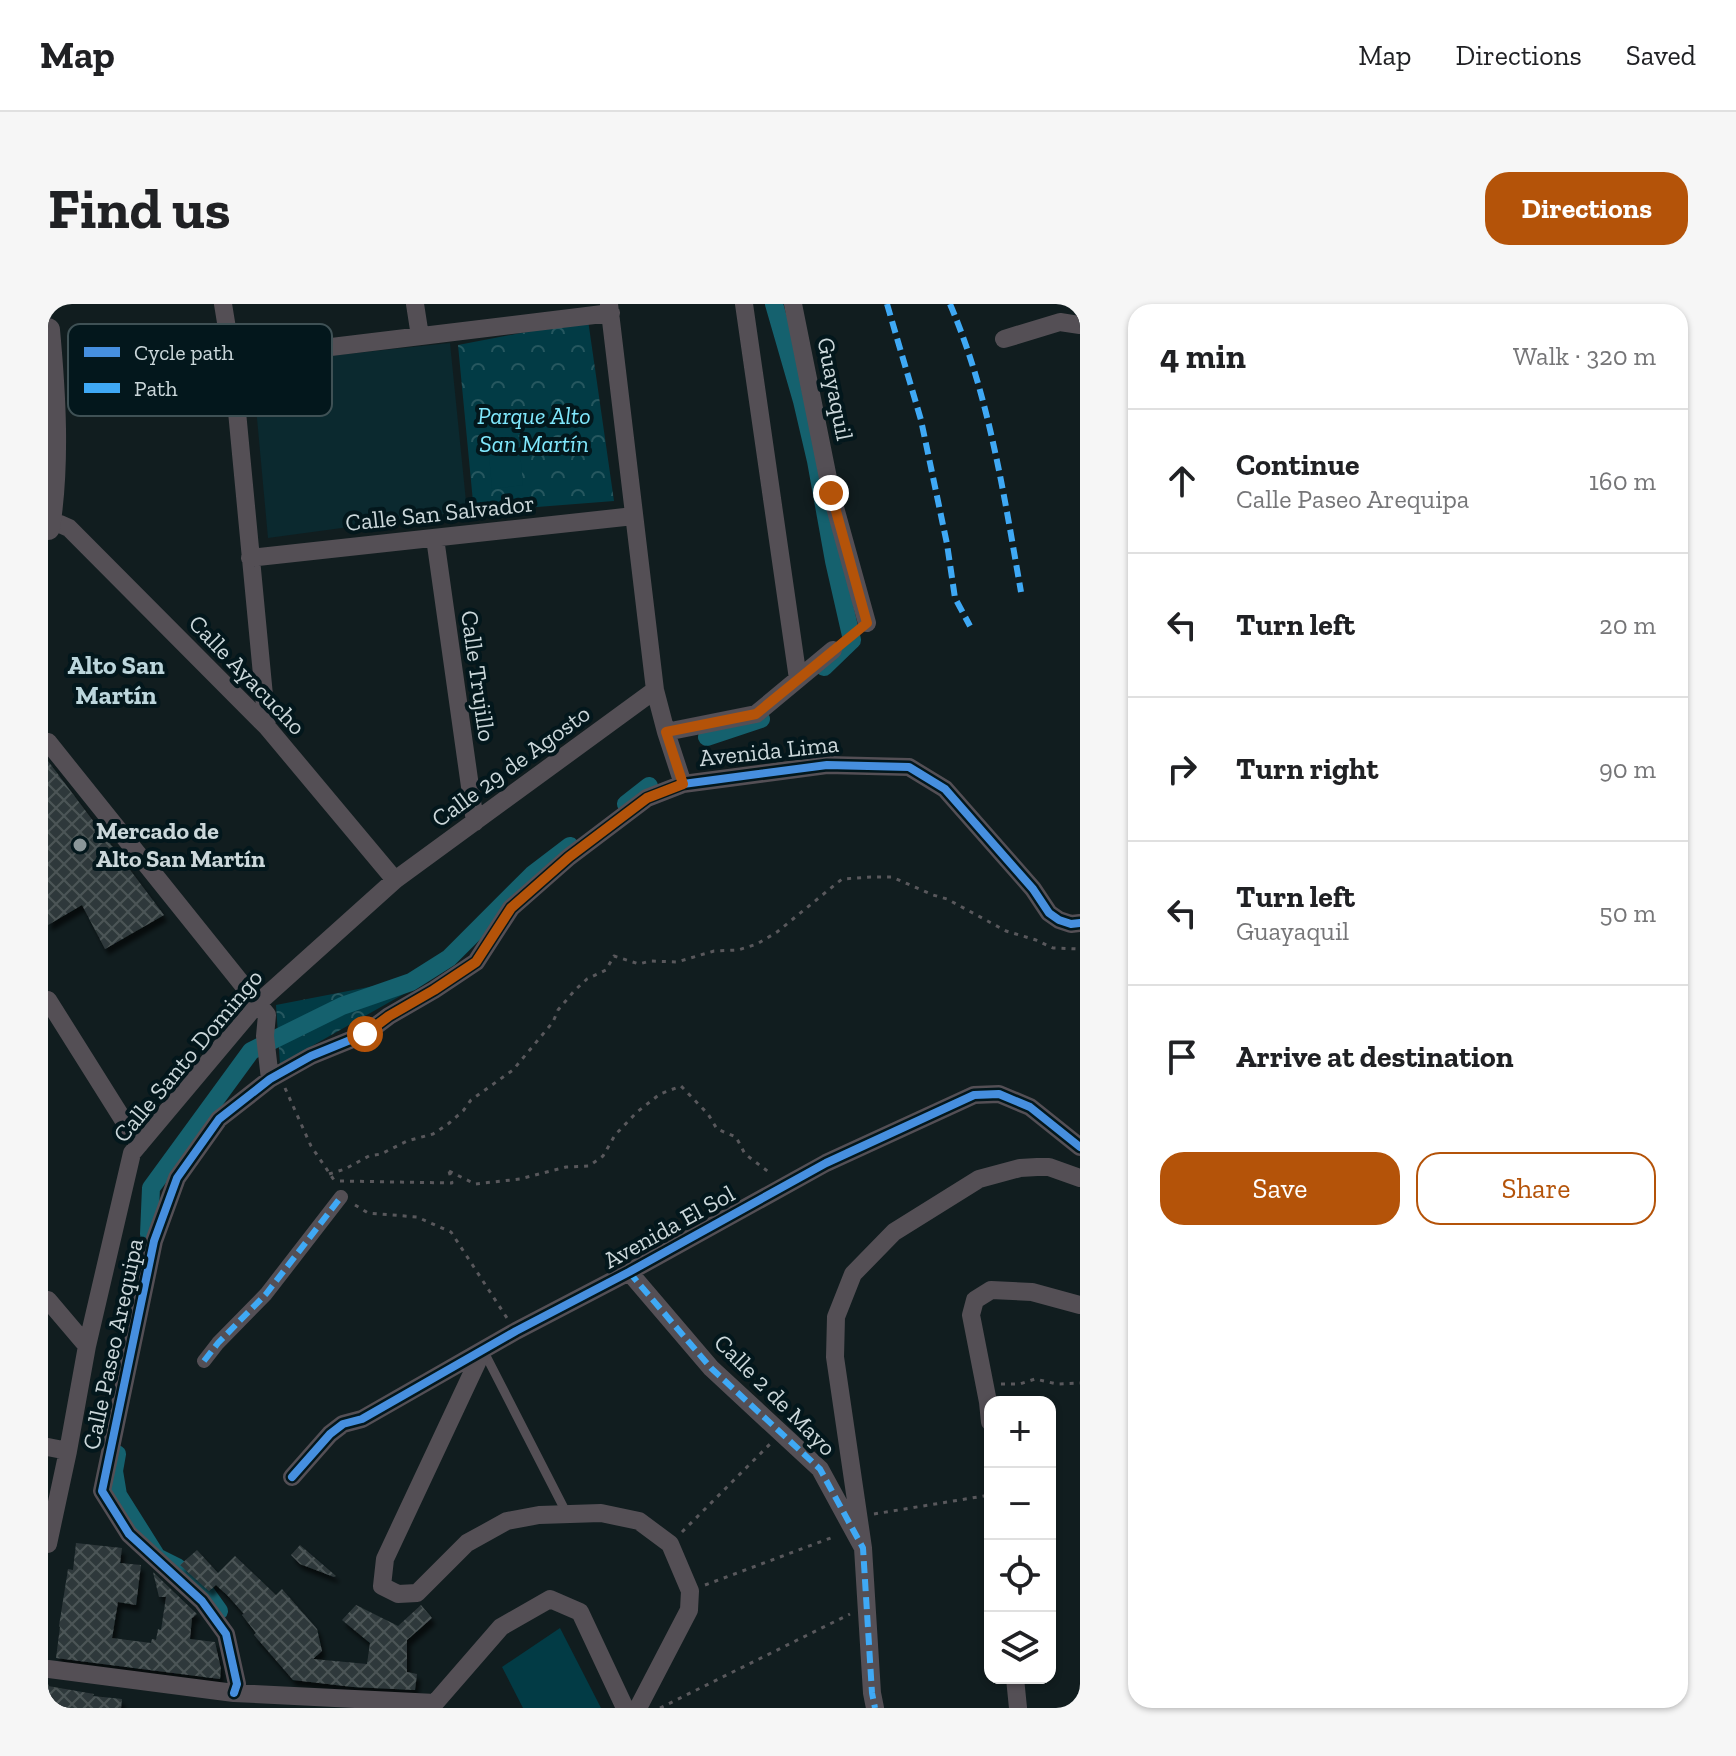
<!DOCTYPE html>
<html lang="en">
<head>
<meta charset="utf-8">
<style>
	body { margin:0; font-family:"Zilla Slab",serif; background:#f6f6f6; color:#202124 }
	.controls { position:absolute; right:24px; bottom:24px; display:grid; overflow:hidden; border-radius:16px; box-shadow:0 2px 6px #0004 }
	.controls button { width:72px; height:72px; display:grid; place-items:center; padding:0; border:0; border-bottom:2px solid #e0e0e0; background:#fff; color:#202124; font:40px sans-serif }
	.stop { position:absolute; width:24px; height:24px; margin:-18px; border:6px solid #b45309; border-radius:50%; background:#fff }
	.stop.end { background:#b45309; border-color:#fff; box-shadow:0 2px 8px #0008 }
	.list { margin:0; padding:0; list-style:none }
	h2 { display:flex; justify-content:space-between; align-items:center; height:104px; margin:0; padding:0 32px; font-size:34px }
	h2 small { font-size:26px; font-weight:400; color:#757577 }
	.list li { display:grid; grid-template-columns:52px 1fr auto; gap:24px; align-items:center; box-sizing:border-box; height:144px; padding:0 32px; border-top:2px solid #e0e0e0 }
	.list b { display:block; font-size:30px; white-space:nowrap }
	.list p { margin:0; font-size:26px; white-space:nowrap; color:#757577 }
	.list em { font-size:26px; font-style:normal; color:#757577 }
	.actions { display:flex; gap:16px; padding:24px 32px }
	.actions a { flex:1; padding:18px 0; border:2px solid #b45309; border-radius:24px; text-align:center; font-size:28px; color:#b45309 }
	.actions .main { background:#b45309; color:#fff }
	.icon { flex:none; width:44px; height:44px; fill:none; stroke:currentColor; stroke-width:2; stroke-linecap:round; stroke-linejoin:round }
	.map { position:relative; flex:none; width:1032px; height:1404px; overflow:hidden; border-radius:24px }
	header { display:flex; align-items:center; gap:48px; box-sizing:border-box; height:112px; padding:0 40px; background:#fff; border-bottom:2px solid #e0e0e0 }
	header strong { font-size:38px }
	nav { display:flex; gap:44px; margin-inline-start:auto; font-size:28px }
	.intro { display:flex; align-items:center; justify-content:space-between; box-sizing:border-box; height:192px; padding:0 48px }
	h1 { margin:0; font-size:56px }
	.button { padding:20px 36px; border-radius:24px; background:#b45309; color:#fff; font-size:28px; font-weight:700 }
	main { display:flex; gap:48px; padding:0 48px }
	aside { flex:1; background:#fff; border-radius:24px; box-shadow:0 2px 6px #0004 }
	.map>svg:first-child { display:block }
	.built { fill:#0b292f }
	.park { fill:url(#park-crowns) }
	.garden { fill:#023b45 }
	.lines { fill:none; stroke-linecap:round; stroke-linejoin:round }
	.canal { stroke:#15616e; stroke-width:18 }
	.building { fill:url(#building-cross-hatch); filter:url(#shadow) }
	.path { stroke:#59585c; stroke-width:3; stroke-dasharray:4 6; stroke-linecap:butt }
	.service { stroke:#544f55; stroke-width:9 }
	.pedestrian { stroke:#544f55; stroke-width:14 }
	.minor { stroke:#544f55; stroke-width:18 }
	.tertiary { stroke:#544f55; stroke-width:24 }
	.quiet { stroke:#3fa9f5; stroke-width:6; stroke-dasharray:12 6; stroke-linecap:butt }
	.cycleway-casing { stroke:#03171c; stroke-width:13 }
	.cycleway { stroke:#468fdf; stroke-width:8 }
	.route { stroke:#b45309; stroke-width:10 }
	.poi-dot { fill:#8a9699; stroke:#03171c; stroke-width:3 }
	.labels { text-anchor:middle; stroke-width:8; stroke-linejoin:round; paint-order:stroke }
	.street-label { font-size:24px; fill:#cbd7da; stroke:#03171c }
	.park-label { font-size:24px; font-style:italic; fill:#80e8fd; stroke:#03171c }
	.poi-label { font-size:24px; font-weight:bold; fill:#cbd7da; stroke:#03171c; text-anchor:start }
	.neighbourhood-label { font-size:26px; font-weight:bold; fill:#bcd6dc; stroke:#03171c }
	.key { fill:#03171c; stroke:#3f5155; stroke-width:2 }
	.key-label { font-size:22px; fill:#cbd7da }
</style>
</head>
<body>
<header>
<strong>Map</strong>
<nav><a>Map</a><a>Directions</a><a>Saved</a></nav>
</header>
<div class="intro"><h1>Find us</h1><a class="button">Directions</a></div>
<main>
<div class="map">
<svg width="1032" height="1404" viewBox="0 0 1032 1404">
	<defs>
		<pattern id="park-crowns" width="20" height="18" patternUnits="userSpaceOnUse" patternTransform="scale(2)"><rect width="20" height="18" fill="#023b45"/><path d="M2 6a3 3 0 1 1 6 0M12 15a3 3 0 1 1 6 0" fill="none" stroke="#26575f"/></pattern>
		<pattern id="building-cross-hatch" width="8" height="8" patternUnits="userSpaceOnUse" patternTransform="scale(2)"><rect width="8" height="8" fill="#2f393b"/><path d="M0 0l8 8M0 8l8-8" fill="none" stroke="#4c5557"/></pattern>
		<filter id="shadow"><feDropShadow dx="3.5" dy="6" stdDeviation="2" flood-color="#0009"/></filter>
	</defs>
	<rect width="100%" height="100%" fill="#111d1f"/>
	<path class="built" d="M402 39 419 207 220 234 204 60Z"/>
	<path class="park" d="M540 16 566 197 426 208 410 41Z
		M393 669 232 760 228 701Z"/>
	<path class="garden" d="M469 114 475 181 444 185 438 118Z
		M512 1324 553 1404H475L454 1363Z"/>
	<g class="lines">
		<path class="canal" d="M726 0 754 97 768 157 786 257 804 336 776 363
			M659 433 713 415
			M578 500 601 482
			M101 930 103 884 203 747 294 702 363 678 401 654 484 571 522 542
			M69 1150 66 1167 70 1191 109 1253 129 1263 156 1286 171 1307"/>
	</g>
	<path class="building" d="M0 457 116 611 57 645 34 601 0 621Z
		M28 1239 74 1244 72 1259 93 1261 88 1301 70 1298 64 1334 103 1339 104 1335 108 1336 110 1325 113 1326 118 1293H111L105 1268 149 1310 144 1314 142 1335 167 1338 173 1365 172 1375 8 1354 12 1323 11 1322 20 1265 25 1266Z
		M252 1241 288 1272 286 1273 252 1260 243 1251Z
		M149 1246 170 1269 187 1252 228 1291 234 1285 269 1325 274 1347 265 1355 319 1360 322 1339 294 1316 308 1301 350 1322 373 1301 384 1314 359 1336V1368L369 1370 367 1386 305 1383 245 1376 206 1331 208 1329 194 1311 196 1310 180 1292 168 1281 161 1287 132 1261Z
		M0 1382 46 1390 45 1392 74 1395 73 1404H0Z"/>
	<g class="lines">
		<path class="path" d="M237 784 263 842 288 879
			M401 867 427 880 472 875 518 863 541 862 555 852 567 831 589 808 612 790 633 782 660 810 669 825 688 833 697 850 722 869
			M281 870 297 865 321 852 333 850 359 837 385 830 400 820 415 807 423 796 465 766 505 718 510 706 527 686 539 675 558 666 566 652 591 660 602 657 629 658 666 647 690 646 709 640 729 628 794 575 823 573H844L885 591 899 595 958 627 988 636 1005 644 1032 645
			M292 877 404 879 401 867
			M307 901 320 909 369 913 403 928 459 1014
			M953 1080H972L987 1075 1009 1080 1032 1079
			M826 1210 942 1191
			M634 1228 722 1140
			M657 1281 788 1232
			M612 1404 802 1310"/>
		<path class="service" d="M435 1046 519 1210"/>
		<path class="pedestrian" d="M156 1057 170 1039 218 990 293 893"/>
		<path class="minor" d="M175 0 184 55 219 423
			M367 0 372 32
			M561 0 607 386 618 428 635 480
			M696 0 750 375
			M745 0 783 189 819 319
			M956 35 1012 18 1032 21
			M184 55 563 9
			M0 220H12L21 224 219 423 347 576
			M387 234 427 518
			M202 254 586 212
			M618 428 708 410 785 346
			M0 438 219 711 217 732 222 775
			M0 696 91 841
			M581 968 663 1064 772 1165 815 1244 824 1389 827 1404
			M0 996 39 1042
			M435 1046 337 1255 334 1282 350 1290 369 1289 419 1239 459 1217 491 1211 553 1209 591 1217 622 1240 642 1287 641 1306 590 1404
			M942 1118 940 1098 923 1011 927 996 943 986 984 988 1032 1001
			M0 1143 20 1147
			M244 1173 282 1130 295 1120 314 1115 468 1027 581 968 778 859 926 791 951 790 982 803 1032 843
			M0 1240 20 1147 39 1042 84 849 209 700 347 576 607 386
			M815 1244 787 1053 788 1013 805 970 846 928 931 875 972 864 989 863H1001L1032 874
			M0 1365 186 1389 387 1399 453 1323 502 1295 532 1308 577 1404
			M967 1374 970 1404
			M186 1389 189 1380 178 1330 154 1297 81 1230 54 1187 106 937 129 874 171 815 222 775 263 752 317 730 341 712 386 686 428 658 463 604 521 553 599 494 635 480 779 461 861 463 897 485 985 585 1001 609 1011 616 1023 620 1032 619"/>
		<path class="tertiary" d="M0 26C6 91 10 159 0 224"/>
		<path class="quiet" d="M839 0 873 116 899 240 907 294 922 322
			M902 0C941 91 956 191 973 288
			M581 968 663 1064 772 1165 815 1244 824 1389 827 1404
			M156 1057 170 1039 218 990 293 893"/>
		<defs>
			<path id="cycleway" d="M244 1173 282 1130 295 1120 314 1115 468 1027 581 968 778 859 926 791 951 790 982 803 1032 843
				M186 1389 189 1380 178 1330 154 1297 81 1230 54 1187 106 937 129 874 171 815 222 775 263 752 317 730 341 712 386 686 428 658 463 604 521 553 599 494 635 480 779 461 861 463 897 485 985 585 1001 609 1011 616 1023 620 1032 619"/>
		</defs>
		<use href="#cycleway" class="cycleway-casing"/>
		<use href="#cycleway" class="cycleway"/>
	</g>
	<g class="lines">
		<path class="route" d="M317 730 341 712 386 686 428 658 463 604 521 553 599 494 635 480 618 428 708 410 819 319 783 189"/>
	</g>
	<circle class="poi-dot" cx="32" cy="541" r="8"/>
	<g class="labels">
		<g class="street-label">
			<text transform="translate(787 85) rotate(79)" y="8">Guayaquil</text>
			<text transform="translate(392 209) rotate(-6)" y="8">Calle San Salvador</text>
			<text transform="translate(199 371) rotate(46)" y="8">Calle Ayacucho</text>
			<text transform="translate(430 372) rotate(82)" y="8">Calle Trujillo</text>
			<text transform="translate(721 447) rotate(-6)" y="8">Avenida Lima</text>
			<text transform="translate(463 462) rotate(-36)" y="8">Calle 29 de Agosto</text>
			<text transform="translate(140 752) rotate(-50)" y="8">Calle Santo Domingo</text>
			<text transform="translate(621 923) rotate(-29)" y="8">Avenida El Sol</text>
			<text transform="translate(65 1040) rotate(-78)" y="8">Calle Paseo Arequipa</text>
			<text transform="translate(727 1091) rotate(45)" y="8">Calle 2 de Mayo</text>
		</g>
		<g class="park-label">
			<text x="486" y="120">Parque Alto<tspan x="486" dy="28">San Martín</tspan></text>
		</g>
		<g class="poi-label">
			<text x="48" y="535">Mercado de<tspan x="48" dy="28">Alto San Martín</tspan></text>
		</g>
		<g class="neighbourhood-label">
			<text x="68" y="370">Alto San<tspan x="68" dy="30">Martín</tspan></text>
		</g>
	</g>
	<rect x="20" y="20" width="264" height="92" rx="12" class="key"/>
	<rect x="36" y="43" width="36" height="10" fill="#468fdf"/>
	<rect x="36" y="79" width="36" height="10" fill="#3fa9f5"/>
	<g class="key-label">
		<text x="86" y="56">Cycle path</text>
		<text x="86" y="92">Path</text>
	</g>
</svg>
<div class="controls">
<button>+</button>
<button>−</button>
<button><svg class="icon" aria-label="locate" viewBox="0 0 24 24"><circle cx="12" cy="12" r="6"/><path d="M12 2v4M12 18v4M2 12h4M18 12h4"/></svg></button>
<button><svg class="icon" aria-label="layers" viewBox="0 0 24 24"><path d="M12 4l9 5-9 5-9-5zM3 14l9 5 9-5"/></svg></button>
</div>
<div class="stop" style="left:317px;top:730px"></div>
<div class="stop end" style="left:783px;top:189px"></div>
</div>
<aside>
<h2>4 min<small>Walk · 320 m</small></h2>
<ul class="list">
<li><svg class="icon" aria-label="ahead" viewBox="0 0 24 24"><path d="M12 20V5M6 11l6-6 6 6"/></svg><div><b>Continue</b><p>Calle Paseo Arequipa</p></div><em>160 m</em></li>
<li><svg class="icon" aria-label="left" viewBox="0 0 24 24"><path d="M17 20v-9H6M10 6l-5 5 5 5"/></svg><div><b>Turn left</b></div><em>20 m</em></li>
<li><svg class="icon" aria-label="right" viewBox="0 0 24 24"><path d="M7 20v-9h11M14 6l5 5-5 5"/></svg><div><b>Turn right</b></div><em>90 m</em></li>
<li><svg class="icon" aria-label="left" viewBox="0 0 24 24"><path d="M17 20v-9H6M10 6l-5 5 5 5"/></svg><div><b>Turn left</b><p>Guayaquil</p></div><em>50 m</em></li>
<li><svg class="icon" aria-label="arrive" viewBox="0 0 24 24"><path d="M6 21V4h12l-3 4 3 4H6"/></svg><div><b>Arrive at destination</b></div></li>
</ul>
<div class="actions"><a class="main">Save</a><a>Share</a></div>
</aside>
</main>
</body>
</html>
